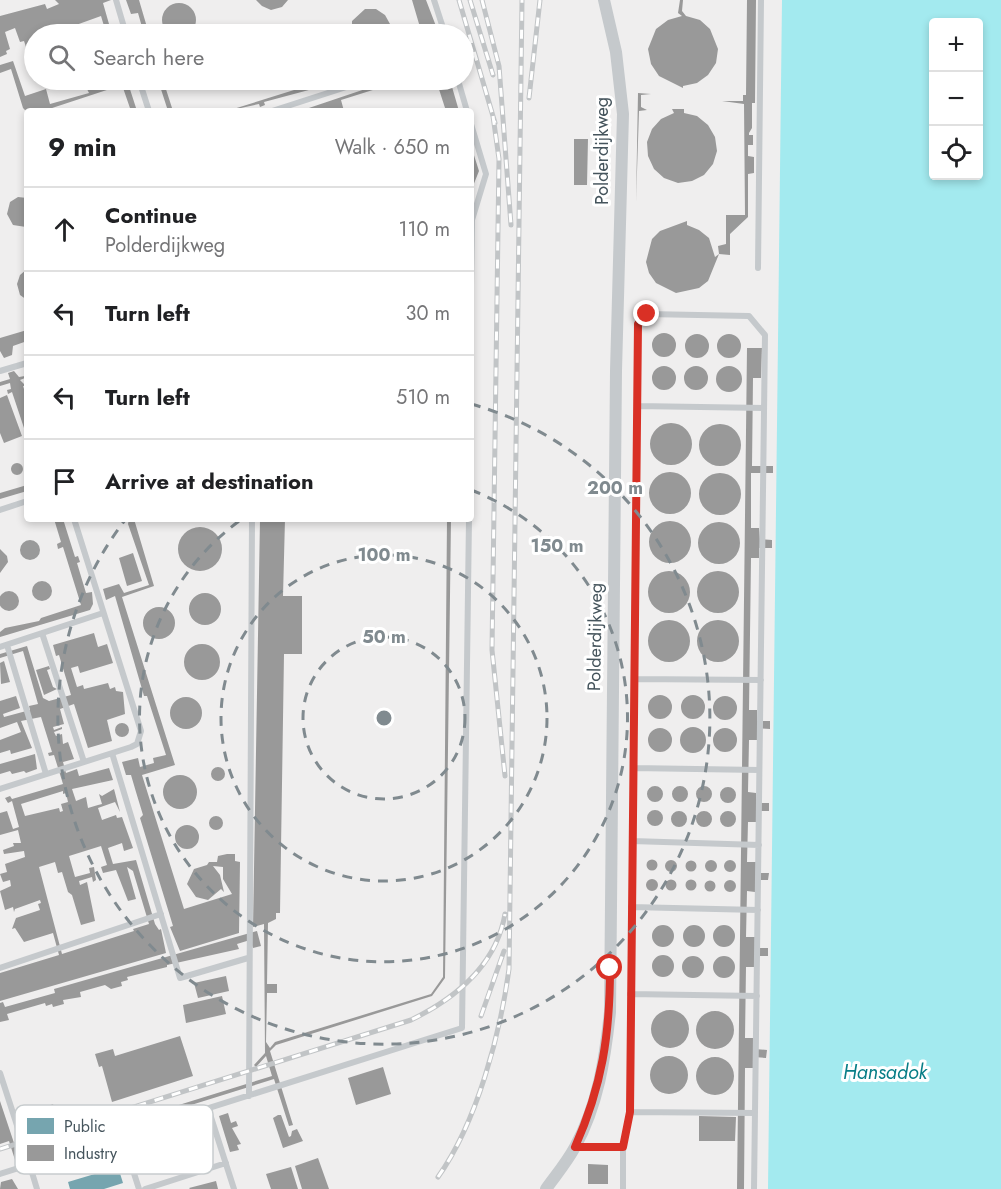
<!DOCTYPE html>
<html lang="en">
<head>
<meta charset="utf-8">
<style>
	body { margin:0; font-family:Jost,sans-serif; background:#f2f2f2; color:#202124 }
	.controls { position:absolute; right:18px; top:18px; display:grid; overflow:hidden; border-radius:6px; box-shadow:0 3px 9px #0003 }
	.controls button { width:54px; height:54px; display:grid; place-items:center; padding:0; border:0; border-bottom:2px solid #e0e0e0; background:#fff; color:#202124; font:30px sans-serif }
	.stop { position:absolute; width:18px; height:18px; margin:-14px; border:4px solid #d93025; border-radius:50%; background:#fff }
	.stop.end { background:#d93025; border-color:#fff; box-shadow:0 2px 6px #0008 }
	.list { margin:0; padding:0; list-style:none }
	h2 { display:flex; justify-content:space-between; align-items:center; height:78px; margin:0; padding:0 24px; font-size:26px }
	h2 small { font-size:20px; font-weight:400; color:#757577 }
	.list li { display:grid; grid-template-columns:39px 1fr auto; gap:18px; align-items:center; box-sizing:border-box; height:84px; padding:0 24px; border-top:2px solid #e0e0e0 }
	.list b { display:block; font-size:22px; white-space:nowrap }
	.list p { margin:0; font-size:20px; white-space:nowrap; color:#757577 }
	.list em { font-size:20px; font-style:normal; color:#757577 }
	.icon { flex:none; width:33px; height:33px; fill:none; stroke:currentColor; stroke-width:2; stroke-linecap:round; stroke-linejoin:round }
	.map { position:relative; flex:none; width:1001px; height:1189px; overflow:hidden }
	.search { position:absolute; background:#fff; box-shadow:0 3px 9px #0003; left:24px; top:24px; width:450px; height:66px; display:flex; align-items:center; gap:15px; box-sizing:border-box; padding:0 21px; border-radius:33px; color:#757577; font-size:22px }
	.panel { position:absolute; background:#fff; box-shadow:0 3px 9px #0003; left:24px; top:108px; width:450px; height:414px; border-radius:6px }
	.map>svg:first-child { display:block }
	.water { fill:#a3eaef; fill-rule:evenodd }
	.public { fill:#76a5af }
	.industry { fill:#999; fill-rule:evenodd }
	.lines { fill:none; stroke-linecap:round; stroke-linejoin:round }
	.lane { stroke:#c5c9cc; stroke-width:6 }
	.street { stroke:#c5c9cc; stroke-width:12 }
	.rail-casing { stroke:#c1c4c6; stroke-width:5 }
	.rail { stroke:#fff; stroke-width:3; stroke-dasharray:9; stroke-linecap:butt }
	.route { stroke:#d93025; stroke-width:8 }
	.ring { fill:none; stroke:#808a8f; stroke-width:3; stroke-dasharray:10 8 }
	.labels { text-anchor:middle; stroke-width:6; stroke-linejoin:round; paint-order:stroke }
	.street-label { font-size:18px; fill:#45545c; stroke:#fff }
	.water-label { font-size:20px; font-style:italic; fill:#087e87; stroke:#fff }
	.key { fill:#fff; stroke:#c7ccce; stroke-width:1.5 }
	.key-label { font-size:16px; fill:#45545c }
	.centre { fill:#808a8f; stroke:#fff; stroke-width:3 }
	.ring-label { font-size:18px; text-anchor:middle; font-weight:bold; fill:#808a8f; stroke:#fff; stroke-width:6; stroke-linejoin:round; paint-order:stroke }
</style>
</head>
<body>
<div class="map">
<svg width="1001" height="1189" viewBox="0 0 1001 1189">
	<rect width="100%" height="100%" fill="#efeeee"/>
	<path class="water" d="M782 0H1001V1189H768ZM934 22H978V176H934Z"/>
	<path class="public" d="M118 1167 123 1183 104 1189H70L68 1182Z"/>
	<path class="industry" d="M55 0H111L103 3 109 24 104 26 101 16 51 34H34V45L26 47 24 41 20 42 15 28 5 32 10 49 6 51 7 54 0 57V16L45 4 47 9 59 4Z
		M126 0H139L149 34H144L138 13 131 14Z
		M256 0H288L282 7 271 10 262 6Z
		M412 0H426L439 34H422Z
		M680 0H683L682 11 686 16 700 20 710 29 718 49 716 63 708 75 697 83 683 86V88L659 76 651 64 648 49 656 29 668 20 682 16 678 13Z
		M747 0H756L755 103H752V128L749 133V135H753V145H748V156L754 157V173L748 174V217L730 234V255L719 254 708 281 699 288 676 293 656 283 649 273 646 262 652 239 660 231 687 221V225L699 230 709 238 715 257 719 254 718 246 726 244V215H745L744 104 722 101H743V95H746Z
		M162 20a17 17 0 1 1 34 0a17 17 0 1 1-34 0Z
		M365 9H376L385 15 390 24 389 34H352V21Z
		M13 61 25 96 46 89 50 104 89 93 84 83 99 86V82L92 80H104L106 87 121 82V80H127L137 111H131L122 85 43 111H26L23 108 11 69 0 73V65Z
		M158 80H163L173 111H168Z
		M222 80H246L235 86Z
		M326 80H334L335 83 264 102 265 105 260 107 259 104 227 111Z
		M392 80 395 83 341 100 344 111H300Z
		M436 80H450L459 111H446Z
		M638 93 651 94 641 95V107L647 110 639 111 636 202Z
		M672 109H684V113L697 116 708 125 715 137 717 151 713 164 704 175 692 181 678 183 664 178 654 169 648 156 647 142 652 129 661 119 674 113Z
		M574 139H588L587 185H574Z
		M472 149 479 171 473 186 471 185Z
		M18 197 27 198 26 227 13 225 7 214 10 202Z
		M27 269V300L20 295 17 284 20 275Z
		M27 330V341L13 346 12 355 4 358 0 351V338Z
		M652 345a12 12 0 1 1 24 0a12 12 0 1 1-24 0Z
		M717 346a12 12 0 1 1 24 0a12 12 0 1 1-24 0Z
		M685 346a12 12 0 1 1 24 0a12 12 0 1 1-24 0Z
		M747 348H762L761 378H753L752 466H773V473H751V528H759L760 539 772 540V548H759V558H751L749 710H757V721H770V729L757 728V740H749L748 792 756 793V803H769V811H756V822H748L747 862H756V873H769L768 880H755V892L747 891 746 937H755V948H768V956H755V967H746L745 1038H754V1049L767 1050 766 1058 754 1057 753 1068H745L744 1189H737Z
		M652 378a12 12 0 1 1 24 0a12 12 0 1 1-24 0Z
		M684 378a12 12 0 1 1 24 0a12 12 0 1 1-24 0Z
		M716 379a13 13 0 1 1 26 0a13 13 0 1 1-26 0Z
		M14 371 19 377 25 376V378L20 380 26 386H23L27 398V437L12 392 8 394 7 390 11 389 10 383 0 386V382L10 379 8 373Z
		M7 395 22 436 4 443 0 433V398Z
		M650 444a21 21 0 1 1 42 0a21 21 0 1 1-42 0Z
		M699 445a21 21 0 1 1 42 0a21 21 0 1 1-42 0Z
		M11 469a6 6 0 1 1 12 0a6 6 0 1 1-12 0Z
		M649 493a21 21 0 1 1 42 0a21 21 0 1 1-42 0Z
		M699 494a21 21 0 1 1 42 0a21 21 0 1 1-42 0Z
		M27 485V491L0 499V493Z
		M54 519H63L75 557 78 556 80 562 77 563 86 593 92 592 93 604 90 610 0 637V632L5 628 39 621 41 618 81 605 63 547 58 549 57 544 61 542Z
		M129 519H134L154 586 122 597 175 765 142 775 184 909 232 894 223 879V867L213 866 220 875 224 892 221 889 208 900 196 897 187 884 194 869 207 865 209 862H217L218 856 227 854H235V861L240 862 239 933 180 951 170 927 173 926 140 818 143 815 136 792 131 775H126L122 762 138 758 140 767 154 763 153 758 166 755 147 696H144L115 596 106 600 103 589 119 584 124 593 149 585 128 524Z
		M260 519H285L283 596H302V654H284L280 913H276V919L268 923 267 984H277V993H267L266 1042 270 1048 275 1042 431 994 443 977 447 519H451L445 978 432 996 276 1045 270 1051 293 1125 289 1126 274 1079 15 1160 9 1141 0 1144V1101L18 1155 272 1076 266 1056 256 1067 254 1065 265 1053 264 924 253 927Z
		M649 542a21 21 0 1 1 42 0a21 21 0 1 1-42 0Z
		M698 543a21 21 0 1 1 42 0a21 21 0 1 1-42 0Z
		M178 549a22 22 0 1 1 44 0a22 22 0 1 1-44 0Z
		M20 550a10 10 0 1 1 20 0a10 10 0 1 1-20 0Z
		M0 549 7 556 8 562 0 573Z
		M133 553 142 581 127 586 119 558Z
		M697 592a21 21 0 1 1 42 0a21 21 0 1 1-42 0Z
		M648 592a21 21 0 1 1 42 0a21 21 0 1 1-42 0Z
		M32 591a10 10 0 1 1 20 0a10 10 0 1 1-20 0Z
		M-1 601a10 10 0 1 1 20 0a10 10 0 1 1-20 0Z
		M189 609a16 16 0 1 1 32 0a16 16 0 1 1-32 0Z
		M143 623a16 16 0 1 1 32 0a16 16 0 1 1-32 0Z
		M697 641a21 21 0 1 1 42 0a21 21 0 1 1-42 0Z
		M648 641a21 21 0 1 1 42 0a21 21 0 1 1-42 0Z
		M94 633 98 647 107 644 113 663 80 673 78 666 71 668 77 687 83 685 84 689 108 683 110 689 115 687 116 691 123 692 125 714 107 720 112 741 88 748 74 704 60 709 64 724 53 727 54 730 62 727V729L54 732 56 736 62 734 63 744 68 742 74 759 63 762 66 773 77 769 79 776 109 768 113 780 72 789 76 801 86 797 88 808 98 805 102 804 99 794 102 796 114 789 120 812 115 802 98 808 102 820 116 815 117 818 122 817 133 848 124 851 122 843 108 848 113 864 136 860 155 924 159 930 161 929 166 953 0 1001V973L59 955 53 933 24 942 15 928 12 929 16 918 40 910 38 904 41 903 40 900 15 909 14 912 13 907 5 910 0 891 11 886 10 880 3 882 0 874 7 872 5 864 25 857 24 851 4 854 3 850 14 846 13 843H21L18 830 0 835V813L7 811 13 829 19 827 12 801 8 803 5 798 10 796 12 799 63 784 54 755 49 756 48 753 52 752 41 717 21 721 32 748 11 754 10 750 0 753V740L21 732 17 722 0 728V701L16 696 20 708 3 714 4 717 30 710 29 706 38 704 23 651 0 658V654L27 646 43 698 49 701 71 695 59 655 56 656 53 645ZM63 791V794L66 793 68 802 61 804 63 811 60 812 59 808 25 816 21 804ZM101 846 107 865 101 867 103 873 116 870 128 901 136 899 127 867 133 871 149 924 133 929 134 931 62 954 39 867 55 862 58 873 62 872 68 892 72 895 81 925 95 921 87 882 80 885 79 881 92 877 93 882 96 880 94 867 89 868 90 873 75 877 69 856Z
		M184 662a18 18 0 1 1 36 0a18 18 0 1 1-36 0Z
		M4 661 10 682 1 684 0 663Z
		M49 666 50 669 47 670 53 687 57 689 44 695 36 670Z
		M648 707a12 12 0 1 1 24 0a12 12 0 1 1-24 0Z
		M681 707a12 12 0 1 1 24 0a12 12 0 1 1-24 0Z
		M713 708a12 12 0 1 1 24 0a12 12 0 1 1-24 0Z
		M170 713a16 16 0 1 1 32 0a16 16 0 1 1-32 0Z
		M115 730a7 7 0 1 1 14 0a7 7 0 1 1-14 0Z
		M680 740a13 13 0 1 1 26 0a13 13 0 1 1-26 0Z
		M648 740a12 12 0 1 1 24 0a12 12 0 1 1-24 0Z
		M713 740a12 12 0 1 1 24 0a12 12 0 1 1-24 0Z
		M35 754 37 769 26 773 24 771 12 774 10 771 0 774V764Z
		M211 774a7 7 0 1 1 14 0a7 7 0 1 1-14 0Z
		M163 792a17 17 0 1 1 34 0a17 17 0 1 1-34 0Z
		M647 794a8 8 0 1 1 16 0a8 8 0 1 1-16 0Z
		M696 794a8 8 0 1 1 16 0a8 8 0 1 1-16 0Z
		M672 794a8 8 0 1 1 16 0a8 8 0 1 1-16 0Z
		M720 795a8 8 0 1 1 16 0a8 8 0 1 1-16 0Z
		M647 818a8 8 0 1 1 16 0a8 8 0 1 1-16 0Z
		M696 819a8 8 0 1 1 16 0a8 8 0 1 1-16 0Z
		M720 819a8 8 0 1 1 16 0a8 8 0 1 1-16 0Z
		M671 819a8 8 0 1 1 16 0a8 8 0 1 1-16 0Z
		M209 823a7 7 0 1 1 14 0a7 7 0 1 1-14 0Z
		M175 837a12 12 0 1 1 24 0a12 12 0 1 1-24 0Z
		M646.5 865a5.5 5.5 0 1 1 11 0a5.5 5.5 0 1 1-11 0Z
		M665 866a6 6 0 1 1 12 0a6 6 0 1 1-12 0Z
		M705 866a6 6 0 1 1 12 0a6 6 0 1 1-12 0Z
		M724 866a6 6 0 1 1 12 0a6 6 0 1 1-12 0Z
		M685.5 866a5.5 5.5 0 1 1 11 0a5.5 5.5 0 1 1-11 0Z
		M646 885a6 6 0 1 1 12 0a6 6 0 1 1-12 0Z
		M665.5 885a5.5 5.5 0 1 1 11 0a5.5 5.5 0 1 1-11 0Z
		M685.5 885a5.5 5.5 0 1 1 11 0a5.5 5.5 0 1 1-11 0Z
		M724 886a6 6 0 1 1 12 0a6 6 0 1 1-12 0Z
		M704.5 886a5.5 5.5 0 1 1 11 0a5.5 5.5 0 1 1-11 0Z
		M683 936a11 11 0 1 1 22 0a11 11 0 1 1-22 0Z
		M652 936a11 11 0 1 1 22 0a11 11 0 1 1-22 0Z
		M713 936a11 11 0 1 1 22 0a11 11 0 1 1-22 0Z
		M257 931 261 946 253 948 250 940 237 944 239 949 167 965V967L127 977 128 980 121 982 122 986 111 989 105 985 80 992 81 997 63 1000 64 1004 53 1007 52 1004 46 1006 45 1003 7 1014 9 1020 0 1022V1003L3 1002 5 1007 55 993 54 989Z
		M652 966a11 11 0 1 1 22 0a11 11 0 1 1-22 0Z
		M713 967a11 11 0 1 1 22 0a11 11 0 1 1-22 0Z
		M682 967a11 11 0 1 1 22 0a11 11 0 1 1-22 0Z
		M226 976 229 991 198 998 194 983Z
		M222 996 226 1014 186 1023 183 1005Z
		M651 1029a19 19 0 1 1 38 0a19 19 0 1 1-38 0Z
		M696 1030a19 19 0 1 1 38 0a19 19 0 1 1-38 0Z
		M180 1036 193 1076 112 1102 102 1066 99 1067 95 1054 113 1049 115 1056Z
		M650 1075a19 19 0 1 1 38 0a19 19 0 1 1-38 0Z
		M696 1076a19 19 0 1 1 38 0a19 19 0 1 1-38 0Z
		M383 1067 391 1094 356 1105 348 1078Z
		M53 1104 58 1119 47 1123 42 1108Z
		M228 1113 231 1123 236 1121 238 1126 232 1128 241 1144 237 1145 239 1150 230 1152 219 1116Z
		M278 1115H281L289 1137 291 1136 292 1131 297 1129 303 1141 283 1148 273 1118Z
		M699 1116 736 1117 735 1141H699Z
		M318 1158 329 1189H302L295 1166Z
		M588 1164 608 1165V1184H588Z
		M291 1167 298 1189H271L266 1174Z
		M12 1179 18 1189H0L1 1182Z
		M216 1181 218 1189H190L189 1188Z"/>
	<g class="lines">
		<path class="lane" d="M116 0 126 34
			M434 0 445 34
			M139 80 149 111
			M458 80 467 111
			M272 111 368 80
			M471 124 486 174 472 220 471 285
			M758 268 761 0
			M0 371 27 363
			M637 406 764 408
			M0 510 27 501
			M42 633 84 762
			M7 645 46 774
			M0 647 103 613
			M634 679 761 680
			M112 753 180 978 248 958
			M633 768 759 770
			M0 789 131 747 137 744 141 731 74 519
			M632 841 759 845
			M631 907 758 910
			M0 968 161 914
			M630 994 757 996
			M0 1073 26 1153
			M249 1096 252 519
			M208 1108 234 1189
			M630 1112 755 1113
			M122 1136 139 1189
			M576 1147H623
			M27 1156 37 1189
			M0 1174 462 1028 469 519
			M145 1189 226 1163
			M623 1189V1147L630 1112 638 324 647 314 749 316 765 335 754 1189"/>
		<path class="street" d="M546 1189C556 1175 567 1162 575 1147 598 1105 605 1059 610 1012L616 371 623 114 616 52 604 0"/>
		<defs>
			<path id="rail" d="M459 0 495 123
				M470 0 493 75
				M482 0 499 66 511 225
				M529 98 540 0
				M493 116 499 159 492 650 505 776
				M481 1016 504 951
				M0 1149 411 1020C456 998 496 966 505 914
				M438 1177C477 1122 500 1035 509 969L522 0"/>
		</defs>
		<use href="#rail" class="rail-casing"/>
		<use href="#rail" class="rail"/>
	</g>
	<g class="lines">
		<path class="route" d="M610 968C610 1035 602 1086 575 1147H623L630 1112 638 324 647 314"/>
	</g>
	<g class="ring">
		<circle cx="384" cy="718" r="81"/>
		<circle cx="384" cy="718" r="163"/>
		<path d="M471 490A244 244 0 1 1 242 519"/>
		<path d="M471 404A326 326 0 1 1 125 520"/>
	</g>
	<g class="labels">
		<g class="street-label">
			<text transform="translate(602 151) rotate(-90)" y="6">Polderdijkweg</text>
			<text transform="translate(595 637) rotate(-89)" y="6">Polderdijkweg</text>
		</g>
		<g class="water-label">
			<text x="885" y="1079">Hansadok</text>
		</g>
	</g>
	<rect x="15" y="1105" width="198" height="69" rx="9" class="key"/>
	<rect x="27" y="1118" width="27" height="16" fill="#76a5af"/>
	<rect x="27" y="1145" width="27" height="16" fill="#999"/>
	<g class="key-label">
		<text x="64" y="1132">Public</text>
		<text x="64" y="1159">Industry</text>
	</g>
	<circle cx="384" cy="718" r="9" class="centre"/>
	<g class="ring-label">
		<text x="615" y="494">200 m</text>
		<text x="557" y="552">150 m</text>
		<text x="384" y="561">100 m</text>
		<text x="384" y="643">50 m</text>
	</g>
</svg>
<div class="controls">
<button>+</button>
<button>−</button>
<button><svg class="icon" aria-label="locate" viewBox="0 0 24 24"><circle cx="12" cy="12" r="6"/><path d="M12 2v4M12 18v4M2 12h4M18 12h4"/></svg></button>
</div>
<div class="stop" style="left:610px;top:968px"></div>
<div class="stop end" style="left:647px;top:314px"></div>
<div class="search"><svg class="icon" aria-label="search" viewBox="0 0 24 24"><circle cx="10" cy="10" r="6"/><path d="M15 15l6 6"/></svg>Search here</div>
<section class="panel">
<h2>9 min<small>Walk · 650 m</small></h2>
<ul class="list">
<li><svg class="icon" aria-label="ahead" viewBox="0 0 24 24"><path d="M12 20V5M6 11l6-6 6 6"/></svg><div><b>Continue</b><p>Polderdijkweg</p></div><em>110 m</em></li>
<li><svg class="icon" aria-label="left" viewBox="0 0 24 24"><path d="M17 20v-9H6M10 6l-5 5 5 5"/></svg><div><b>Turn left</b></div><em>30 m</em></li>
<li><svg class="icon" aria-label="left" viewBox="0 0 24 24"><path d="M17 20v-9H6M10 6l-5 5 5 5"/></svg><div><b>Turn left</b></div><em>510 m</em></li>
<li><svg class="icon" aria-label="arrive" viewBox="0 0 24 24"><path d="M6 21V4h12l-3 4 3 4H6"/></svg><div><b>Arrive at destination</b></div></li>
</ul>
</section>
</div>
</body>
</html>
